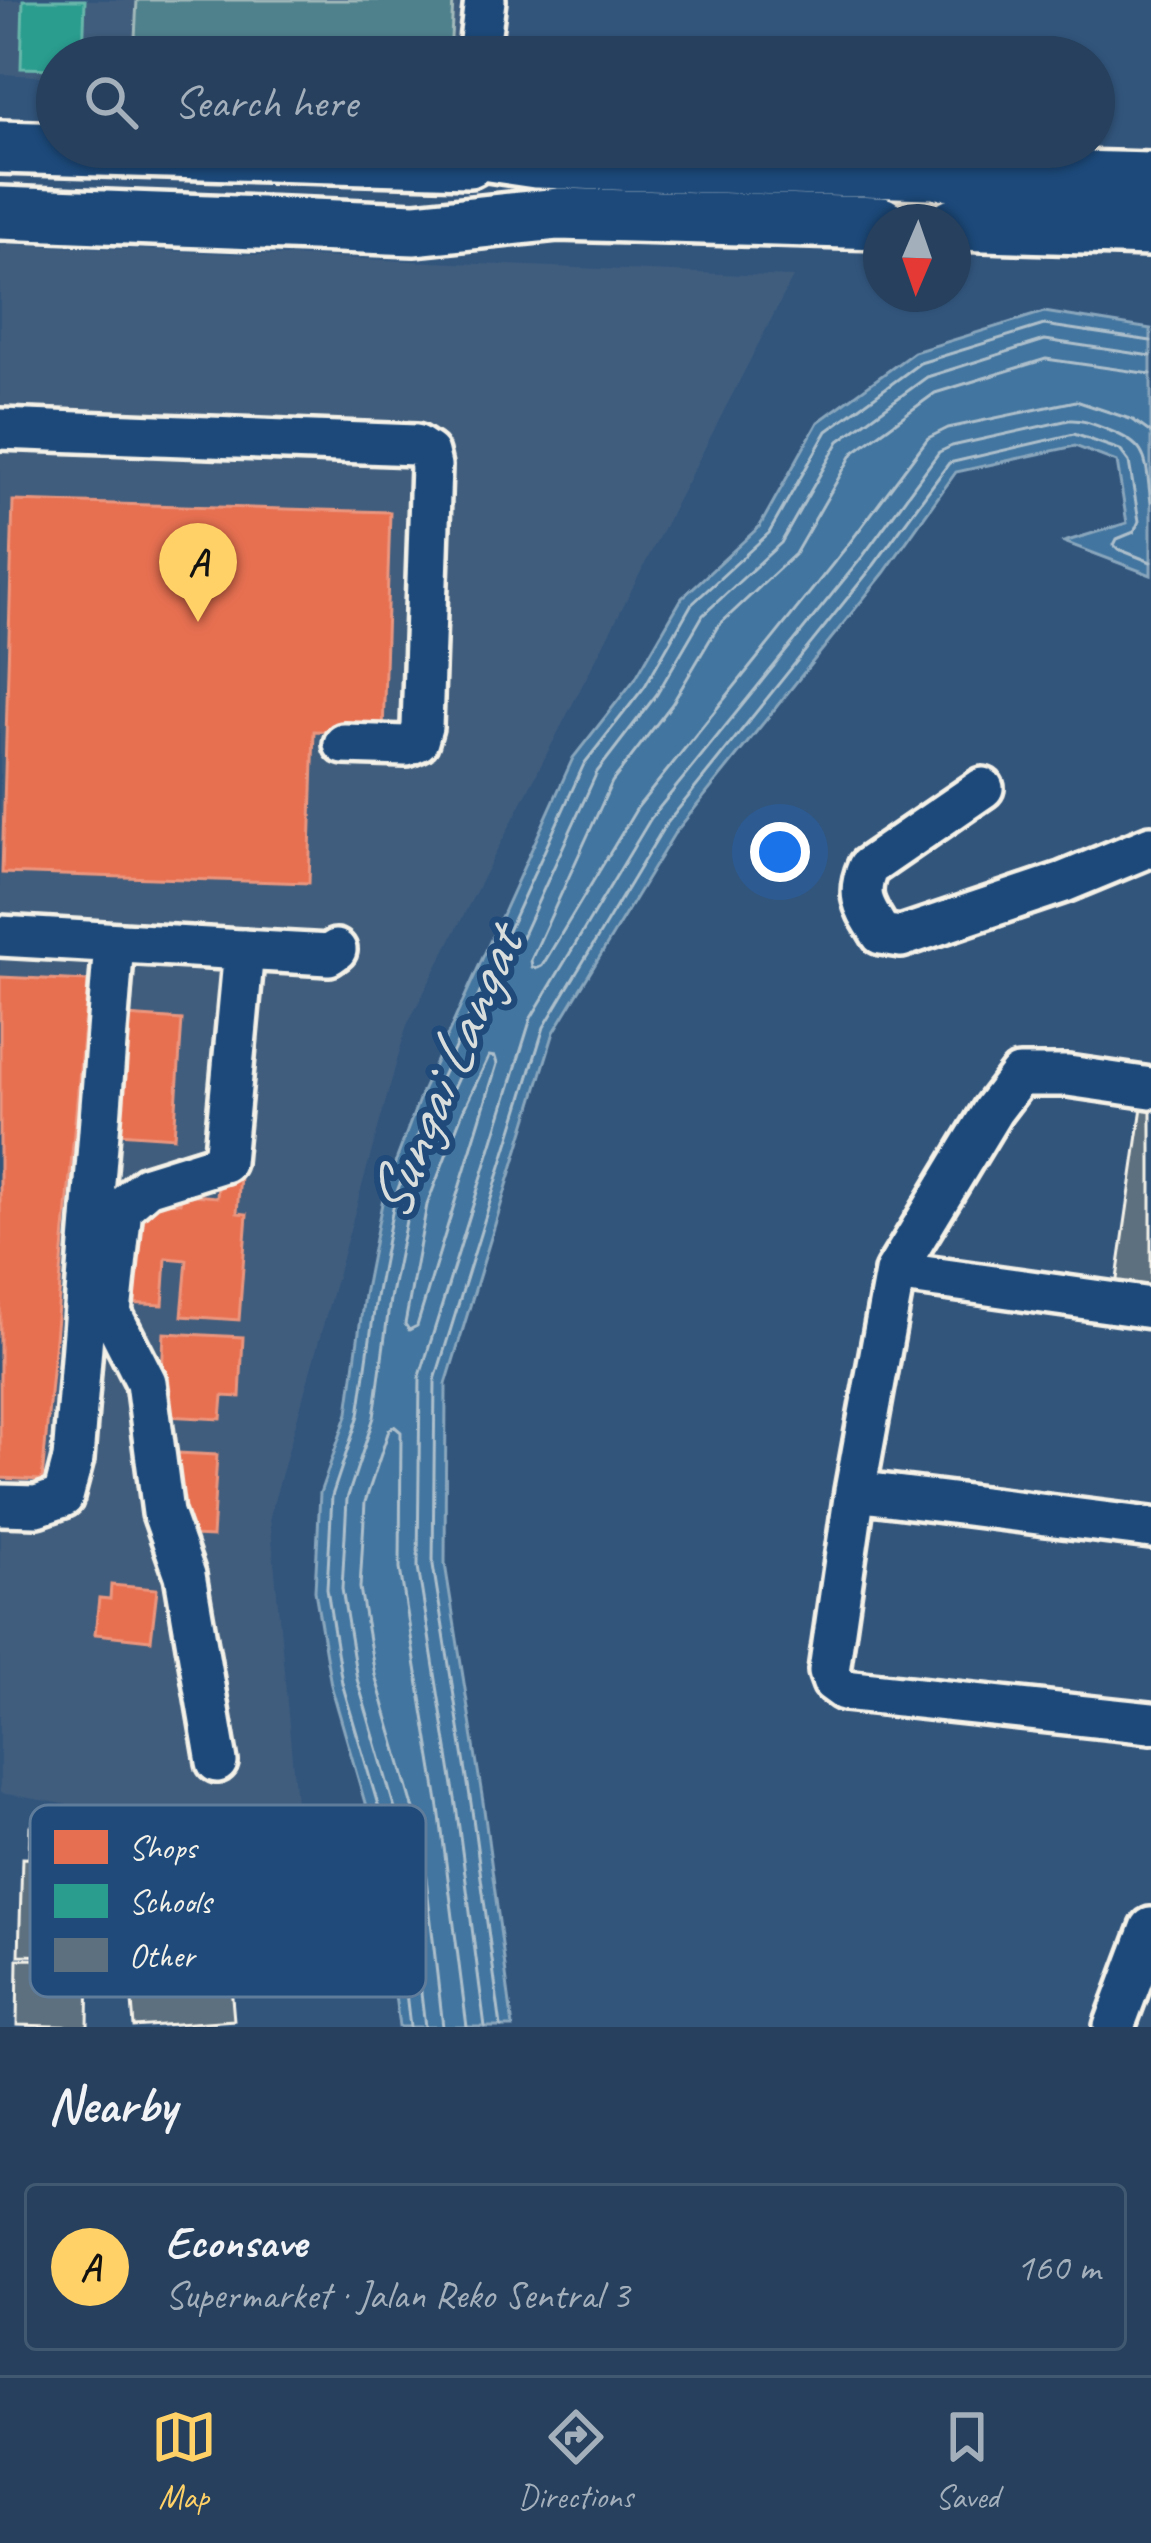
<!DOCTYPE html>
<html lang="en">
<head>
<meta charset="utf-8">
<style>
	body { margin:0; font-family:Caveat,sans-serif; background:#324b66; color:#f1f3f6 }
	.compass { position:absolute; left:863px; top:204px; width:108px; height:108px; border-radius:50%; background:#26405d; box-shadow:0 3px 9px #0004; rotate:182deg }
	.you { position:absolute; left:780px; top:852px; width:42px; height:42px; margin:-30px; border:9px solid #fff; border-radius:50%; background:#1a73e8; box-shadow:0 0 0 18px #1a73e833 }
	.badge { display:grid; place-items:center; width:78px; height:78px; border-radius:50%; background:#ffd166; color:#111; font-size:39px; font-weight:700 }
	.pin { position:absolute; translate:-50% -99px; filter:drop-shadow(0 3px 6px #0008) }
	.pin::after { content:''; position:absolute; top:63px; width:42px; height:36px; background:inherit; clip-path:polygon(0 0,100% 0,50% 100%) }
	.list { margin:0; padding:0; list-style:none }
	h2 { display:flex; justify-content:space-between; align-items:center; height:156px; margin:0; padding:0 48px; font-size:51px }
	h2 small { font-size:39px; font-weight:400; color:#a4afbc }
	.list li { display:grid; grid-template-columns:78px 1fr auto; gap:36px; align-items:center; box-sizing:border-box; height:168px; margin:0 24px 24px; padding:0 24px; border:3px solid #425972; border-radius:12px }
	.list b { display:block; font-size:45px; white-space:nowrap }
	.list p { margin:0; font-size:39px; white-space:nowrap; color:#a4afbc }
	.list em { font-size:39px; font-style:normal; color:#a4afbc }
	.icon { flex:none; width:66px; height:66px; fill:none; stroke:currentColor; stroke-width:2; stroke-linecap:round; stroke-linejoin:round }
	.map { position:relative; flex:none; width:1151px; height:2027px; overflow:hidden }
	.search { position:absolute; background:#26405d; box-shadow:0 3px 9px #0004; left:36px; right:36px; top:36px; height:132px; display:flex; align-items:center; gap:30px; box-sizing:border-box; padding:0 42px; border-radius:66px; color:#a4afbc; font-size:45px }
	.sheet { height:348px; background:#26405d }
	nav { display:flex; justify-content:space-around; align-items:center; box-sizing:border-box; height:168px; border-top:3px solid #425972; background:#26405d; font-size:33px; color:#a4afbc }
	nav a { display:grid; justify-items:center; gap:6px }
	nav .on { color:#ffd166 }
	.map>svg:first-child { display:block }
	.built { fill:#3f5d7d }
	.green { fill:#50818c; stroke:#a2b9ba; stroke-width:3 }
	.water { fill:#42749f; stroke:#89a6bc; stroke-width:3 }
	.shops { fill:#e76f51; stroke:#eb967e; stroke-width:3 }
	.schools { fill:#2a9d8f; stroke:#67b6aa; stroke-width:3 }
	.lines { fill:none; stroke-linecap:round; stroke-linejoin:round }
	.shore { stroke:#adbfcb; stroke-width:3 }
	.building { fill:#5d707f; stroke:#f4f1e8; stroke-width:3 }
	.minor-casing { stroke:#f4f1e8; stroke-width:48 }
	.major-casing { stroke:#f4f1e8; stroke-width:60 }
	.minor { stroke:#1f4a7a; stroke-width:39 }
	.major { stroke:#1f4a7a; stroke-width:51 }
	.labels { text-anchor:middle; stroke-width:12; stroke-linejoin:round; paint-order:stroke }
	.water-label { font-size:63px; font-style:italic; fill:#d9dedd; stroke:#1f4a7a }
	.key { fill:#1f4a7a; stroke:#5f7c9b; stroke-width:3 }
	.key-label { font-size:33px; fill:#f4f1e8 }
</style>
</head>
<body>
<div class="map">
<svg width="1151" height="2027" viewBox="0 0 1151 2027">
	<rect width="100%" height="100%" fill="#32557c"/>
	<filter id="ink" filterUnits="userSpaceOnUse"><feTurbulence type="fractalNoise" baseFrequency=".00833" numOctaves="2"/><feDisplacementMap in="SourceGraphic" scale="24" xChannelSelector="R" yChannelSelector="G"/><feConvolveMatrix kernelMatrix="1 2 1 2 8 2 1 2 1" color-interpolation-filters="sRGB"/></filter>
	<g filter="url(#ink)">
		<path class="built" d="M0 0H459L456 57H57V77L0 74Z
			M0 244 793 277 407 1025 270 1516 300 1845 0 1793Z"/>
		<path class="green" d="M137 0H453L450 57H134Z"/>
		<path class="water" d="M1044 312 1151 329V575L1064 542 1127 523 1117 462 1075 446 956 472 884 573 674 834 554 1032 446 1384 445 1564 483 1802 513 2027H399L376 1841 331 1685 315 1591 320 1493 348 1413 364 1295 384 1193 421 1094 573 758 635 679 682 598 760 526 818 422 914 352Z"/>
		<path class="shops" d="M13 501 390 512 383 733 314 731 309 883 2 873Z
			M0 977 88 981 42 1480 0 1478Z
			M126 1016 182 1020 174 1137 118 1133Z
			M219 1175 240 1176 237 1213 247 1214 239 1320 182 1316 187 1260 166 1258 163 1305 124 1303 132 1200 180 1203 181 1194 217 1197Z
			M164 1333 243 1337 240 1397 223 1396 221 1419 165 1416 161 1396Z
			M177 1453 217 1455 212 1537 172 1535Z
			M111 1585 157 1589 151 1640 95 1634 99 1598 110 1599Z"/>
		<path class="schools" d="M23 0H85L83 57H57V69L21 68Z"/>
		<g class="lines">
			<path class="shore" d="M1151 374 1046 359 935 393 853 453 795 554 718 626 672 704 612 782 531 960 532 967 538 968 542 966 637 808 848 545 928 438 948 428 1076 401 1133 420 1151 433
				M489 1056 495 1057 497 1064 417 1326 409 1330 405 1324 427 1205 463 1111Z
				M410 2027 388 1839 342 1683 327 1589 332 1496 359 1415 376 1297 395 1197 432 1098 584 764 645 686 691 605 769 533 827 431 920 363 1044 325 1151 341
				M425 2027 403 1837 357 1679 342 1589 347 1499 374 1417 390 1299 410 1201 446 1104 597 772 657 694 703 615 781 543 839 441 927 377 1045 340 1151 356
				M443 2027 421 1834 375 1675 360 1588 365 1502 389 1430 394 1426 401 1432 400 1569 439 1808 467 2027
				M485 2027 456 1805 418 1567 420 1376 531 1018 651 818 863 556 939 452 952 446 1069 420C1083 419 1095 425 1108 430 1151 446 1145 461 1151 502
				M501 2027 471 1803 433 1565 435 1380 544 1027 664 827 874 565 949 463 1074 434 1120 450 1129 462 1139 521 1134 532 1117 539 1114 545 1118 549 1151 562"/>
		</g>
		<path class="building" d="M1142 1107 1151 1109V1291L1116 1286Z
			M30 1826 77 1828 76 1858 29 1857Z
			M22 1858 125 1861 121 1958 19 1955Z
			M225 1917 234 2020 134 2027 126 1925Z
			M18 1959 89 1960 88 2027 17 2025Z"/>
		<g class="lines">
			<defs>
				<path id="minor" d="M478 57 485 0
					M0 429 416 445 428 453 431 466 422 727 418 741 406 746 344 744
					M983 788 868 867C855 897 865 907 881 934L901 937 1064 882 1151 846
					M0 936 329 955 336 950
					M1151 1088 1068 1076H1019L993 1110 895 1272 855 1491 829 1671 833 1682 844 1690 1151 1723
					M895 1272 1151 1308
					M855 1491 1151 1528
					M0 1505 37 1506 63 1497 73 1459 114 943
					M217 1762 185 1575 163 1513 146 1382 111 1313 122 1208 147 1186 224 1162 244 950
					M1114 2027 1151 1928"/>
				<path id="major" d="M0 147 469 161
					M435 147 536 162 1151 179
					M0 213 415 229 558 214 881 223
					M953 224 1151 230"/>
			</defs>
			<use href="#minor" class="minor-casing"/>
			<use href="#major" class="major-casing"/>
			<use href="#minor" class="minor"/>
			<use href="#major" class="major"/>
		</g>
	</g>
	<g class="labels">
		<g class="water-label">
			<text transform="translate(443 1074) rotate(-67)" y="22">Sungai Langat</text>
		</g>
	</g>
	<rect x="30" y="1805" width="396" height="192" rx="18" class="key"/>
	<rect x="54" y="1830" width="54" height="34" fill="#e76f51"/>
	<rect x="54" y="1884" width="54" height="34" fill="#2a9d8f"/>
	<rect x="54" y="1938" width="54" height="34" fill="#5d707f"/>
	<g class="key-label">
		<text x="129" y="1859">Shops</text>
		<text x="129" y="1913">Schools</text>
		<text x="129" y="1967">Other</text>
	</g>
</svg>
<svg class="compass" viewBox="-18 -18 36 36"><path d="M0-13l5 13h-10z" fill="#e53935"/><path d="M0 13l5-13h-10z" fill="#a4afbc"/></svg>
<div class="you"></div>
<div class="pin badge" style="left:198px;top:622px">A</div>
<div class="search"><svg class="icon" aria-label="search" viewBox="0 0 24 24"><circle cx="10" cy="10" r="6"/><path d="M15 15l6 6"/></svg>Search here</div>
</div>
<section class="sheet">
<h2>Nearby<small></small></h2>
<ul class="list">
<li><span class="badge">A</span><div><b>Econsave</b><p>Supermarket · Jalan Reko Sentral 3</p></div><em>160 m</em></li>
</ul>
</section>
<nav>
<a class="on"><svg class="icon" aria-label="map" viewBox="0 0 24 24"><path d="M3 6l6-2 6 2 6-2v14l-6 2-6-2-6 2zM9 4v14M15 6v14"/></svg>Map</a>
<a><svg class="icon" aria-label="directions" viewBox="0 0 24 24"><path d="M12 3l9 9-9 9-9-9zM9 14v-3h6M13 9l2 2-2 2"/></svg>Directions</a>
<a><svg class="icon" aria-label="saved" viewBox="0 0 24 24"><path d="M7 4h10v16l-5-4-5 4z"/></svg>Saved</a>
</nav>
</body>
</html>
